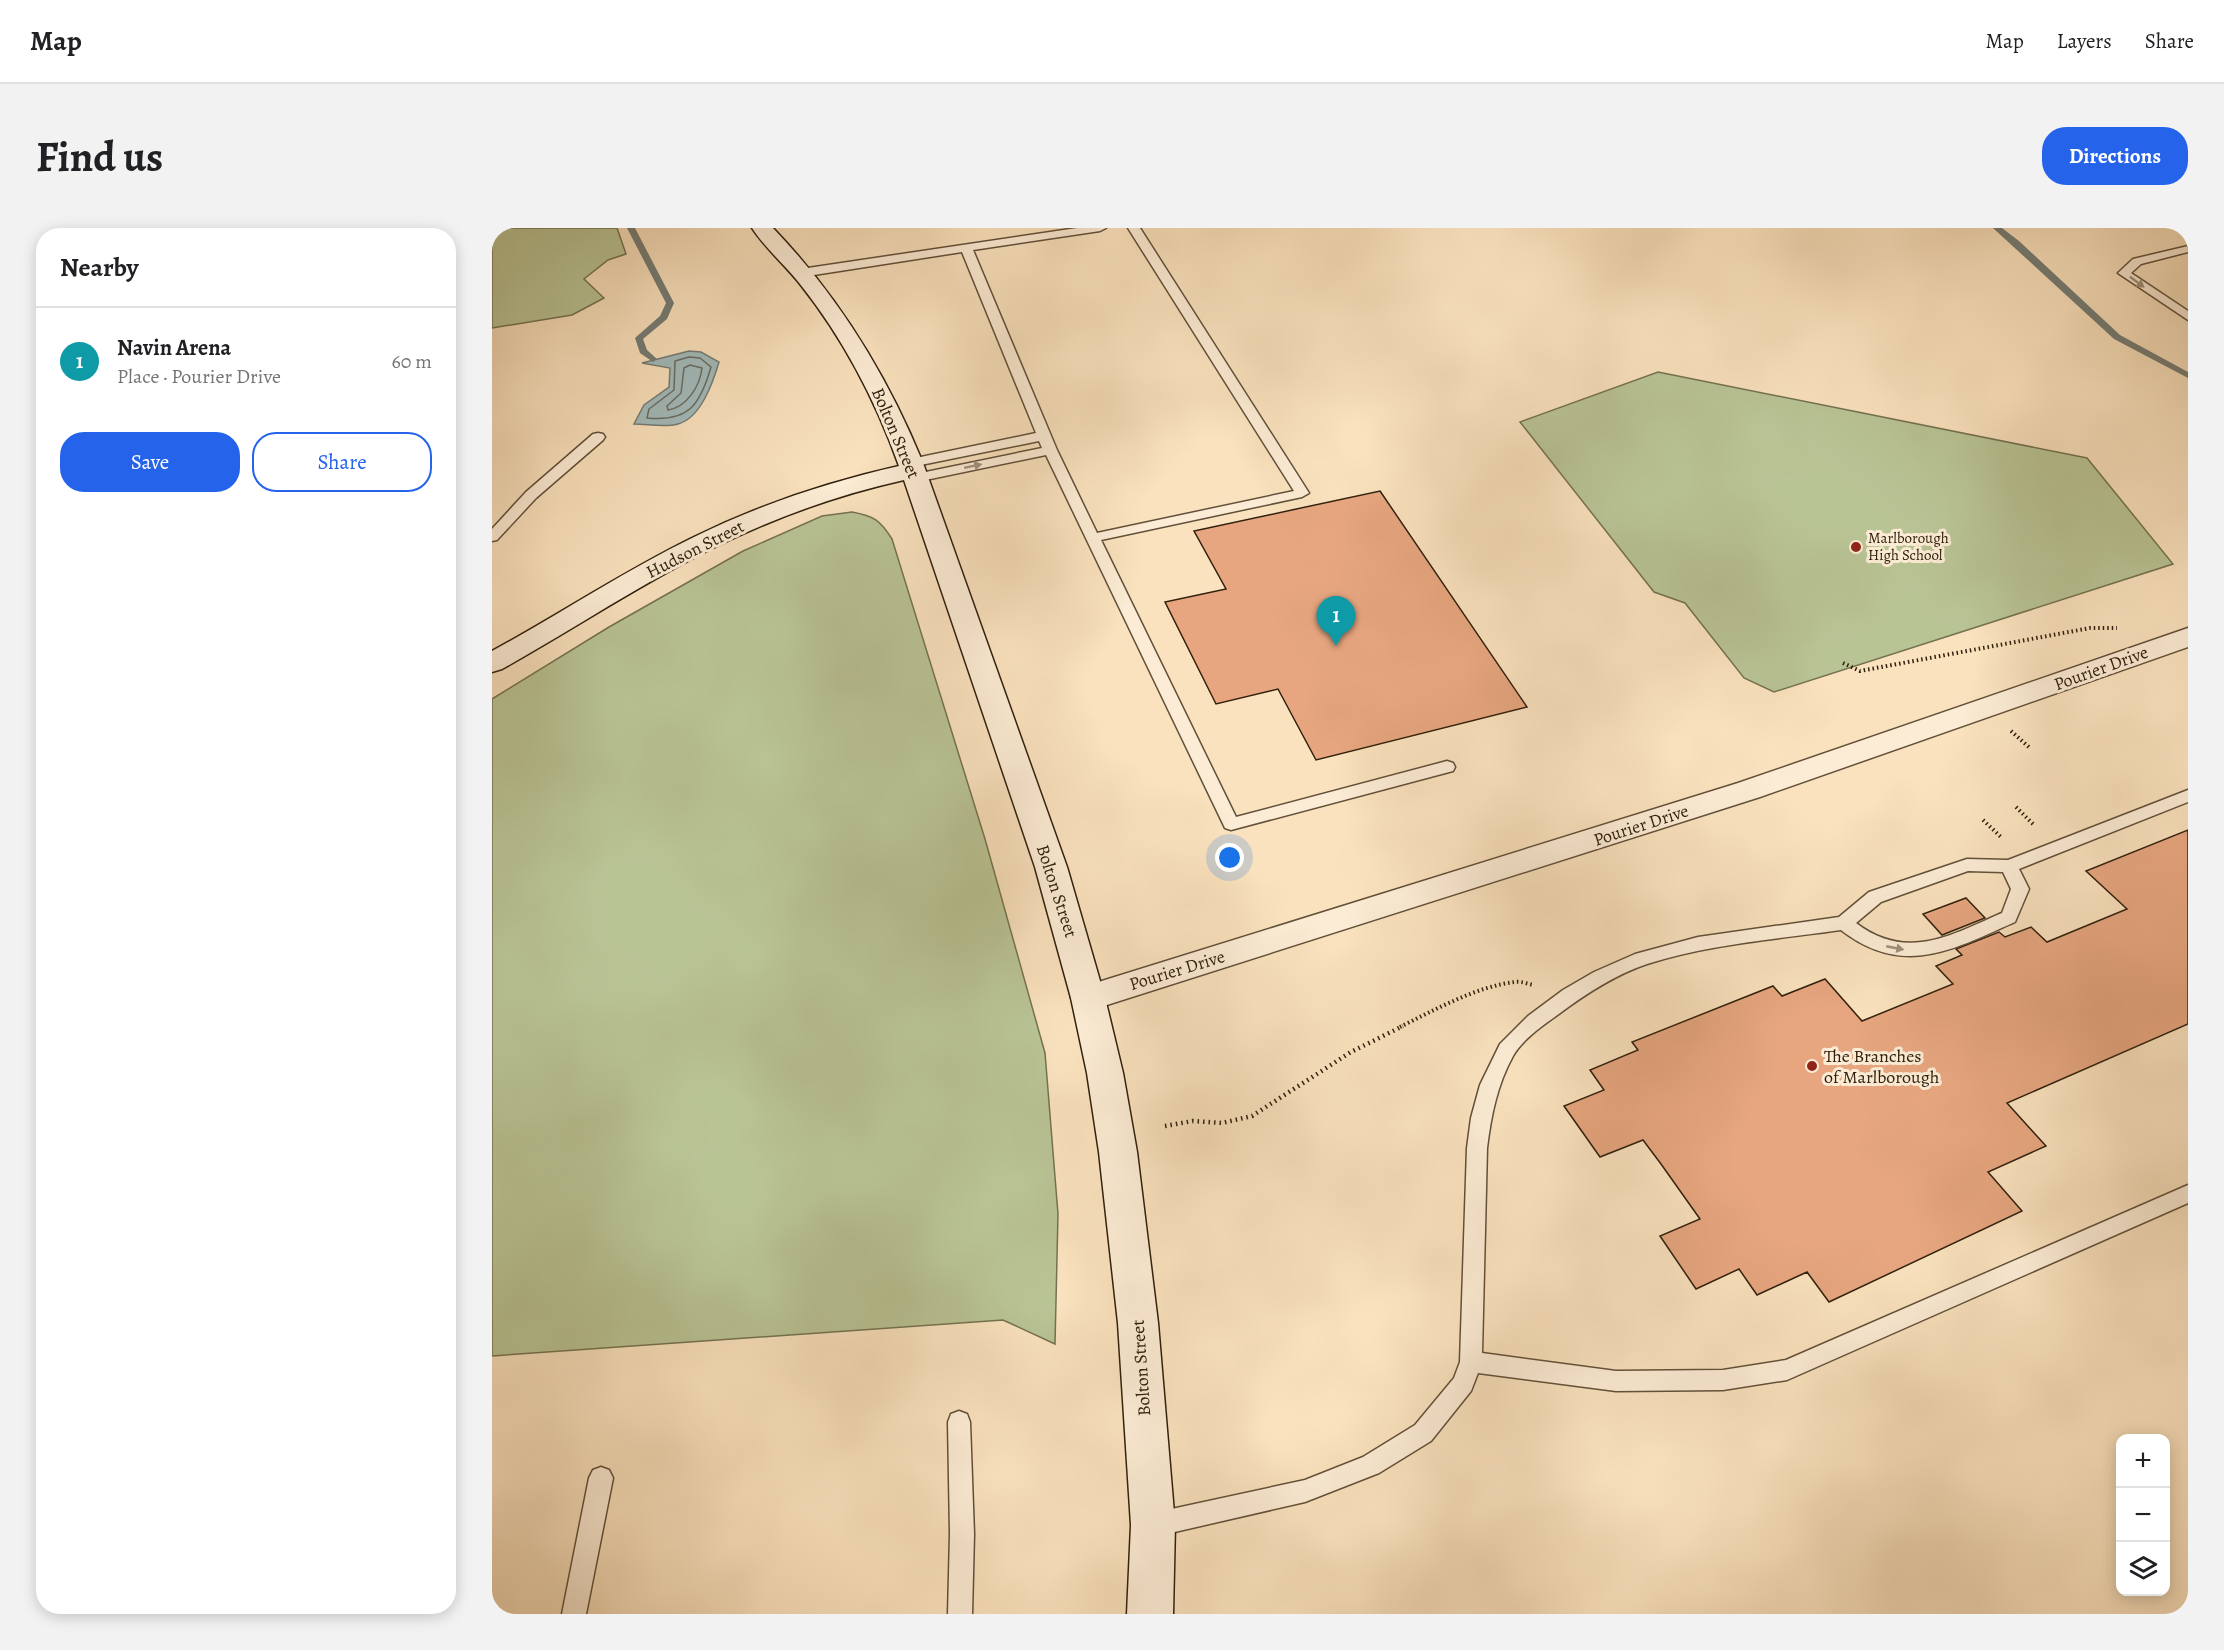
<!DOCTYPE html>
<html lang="en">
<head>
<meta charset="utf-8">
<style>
	body { margin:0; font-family:Alegreya,serif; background:#f2f2f2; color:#202124 }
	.controls { position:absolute; right:18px; bottom:18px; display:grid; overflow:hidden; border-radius:12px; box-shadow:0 3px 15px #0003 }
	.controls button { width:54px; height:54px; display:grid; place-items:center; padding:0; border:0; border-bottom:2px solid #e0e0e0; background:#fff; color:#202124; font:30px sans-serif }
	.you { position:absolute; left:738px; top:630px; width:21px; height:21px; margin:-15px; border:4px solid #fff; border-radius:50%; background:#1a73e8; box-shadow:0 0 0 9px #1a73e833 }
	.badge { display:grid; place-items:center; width:39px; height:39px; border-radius:50%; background:#2563eb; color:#fff; font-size:20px; font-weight:700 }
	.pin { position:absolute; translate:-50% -50px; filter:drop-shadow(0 2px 3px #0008) }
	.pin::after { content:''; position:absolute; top:32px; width:21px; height:18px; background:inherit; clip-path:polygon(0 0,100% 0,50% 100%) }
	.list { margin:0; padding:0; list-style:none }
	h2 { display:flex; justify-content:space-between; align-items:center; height:78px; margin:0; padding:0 24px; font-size:26px }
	h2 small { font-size:20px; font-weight:400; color:#757577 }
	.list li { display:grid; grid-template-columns:39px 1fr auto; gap:18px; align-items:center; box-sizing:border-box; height:108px; padding:0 24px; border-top:2px solid #e0e0e0 }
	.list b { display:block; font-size:22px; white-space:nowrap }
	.list p { margin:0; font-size:20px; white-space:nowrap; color:#757577 }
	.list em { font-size:20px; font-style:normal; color:#757577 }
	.actions { display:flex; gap:12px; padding:18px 24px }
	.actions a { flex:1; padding:14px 0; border:2px solid #2563eb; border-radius:24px; text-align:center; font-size:21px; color:#2563eb }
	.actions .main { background:#2563eb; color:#fff }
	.icon { flex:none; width:33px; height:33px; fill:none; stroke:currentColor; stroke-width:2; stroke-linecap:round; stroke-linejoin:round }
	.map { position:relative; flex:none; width:1696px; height:1386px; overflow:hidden; border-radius:24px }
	header { display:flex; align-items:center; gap:36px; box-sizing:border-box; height:84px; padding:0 30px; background:#fff; border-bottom:2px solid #e0e0e0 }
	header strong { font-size:28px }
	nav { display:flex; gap:33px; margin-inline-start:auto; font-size:21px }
	.intro { display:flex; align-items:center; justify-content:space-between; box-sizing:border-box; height:144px; padding:0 36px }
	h1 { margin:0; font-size:42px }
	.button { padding:15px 27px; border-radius:24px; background:#2563eb; color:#fff; font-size:21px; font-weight:700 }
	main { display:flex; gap:36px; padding:0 36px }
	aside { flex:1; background:#fff; border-radius:24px; box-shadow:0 3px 15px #0003 }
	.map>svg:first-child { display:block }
	.green { fill:#b9c495; stroke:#747251; stroke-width:1.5 }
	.water { fill:#a3bbbc; stroke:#757d76; stroke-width:1.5 }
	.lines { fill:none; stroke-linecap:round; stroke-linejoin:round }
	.shore { stroke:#6a6e64; stroke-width:1.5 }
	.stream { fill:#757d76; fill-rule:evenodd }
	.building { fill:#e7a680; stroke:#30200d; stroke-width:1.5 }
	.lane-casing { stroke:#625039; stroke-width:3 }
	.street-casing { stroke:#625039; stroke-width:3 }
	.secondary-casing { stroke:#30200d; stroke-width:3 }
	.path-far1 { stroke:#30200d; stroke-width:4; stroke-dasharray:1.5 3; stroke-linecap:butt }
	.path { stroke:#30200d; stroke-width:4.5; stroke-dasharray:1.5 4; stroke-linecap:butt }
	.lane { fill:#fcecd5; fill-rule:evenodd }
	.street { fill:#fcecd5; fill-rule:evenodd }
	.secondary { fill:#fcecd5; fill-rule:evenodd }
	.oneway { fill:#a0907b }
	.poi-dot { fill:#8f2418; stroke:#fcecd5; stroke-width:2 }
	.labels { text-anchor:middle; stroke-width:6; stroke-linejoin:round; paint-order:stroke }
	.far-poi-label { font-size:15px; fill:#30200d; stroke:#fcecd5; text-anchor:start }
	.street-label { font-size:18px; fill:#30200d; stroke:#fcecd5 }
	.poi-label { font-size:18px; fill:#30200d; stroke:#fcecd5; text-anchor:start }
</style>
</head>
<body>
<header>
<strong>Map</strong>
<nav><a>Map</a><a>Layers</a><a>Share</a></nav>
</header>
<div class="intro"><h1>Find us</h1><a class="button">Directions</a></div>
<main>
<aside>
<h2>Nearby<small></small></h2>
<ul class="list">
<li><span class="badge" style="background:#0f9aa8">1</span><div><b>Navin Arena</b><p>Place · Pourier Drive</p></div><em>60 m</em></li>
</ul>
<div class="actions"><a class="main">Save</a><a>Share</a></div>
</aside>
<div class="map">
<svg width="1696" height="1386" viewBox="0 0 1696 1386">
	<rect width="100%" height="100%" fill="#fae2be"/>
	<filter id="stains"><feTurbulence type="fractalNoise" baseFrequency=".00333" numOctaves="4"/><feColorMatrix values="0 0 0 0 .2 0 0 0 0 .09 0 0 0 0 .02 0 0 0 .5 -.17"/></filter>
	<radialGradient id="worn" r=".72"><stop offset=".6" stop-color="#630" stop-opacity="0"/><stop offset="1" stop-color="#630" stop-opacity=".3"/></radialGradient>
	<path class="green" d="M0 0H125L134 26 116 32 92 51 112 70 80 87 0 100Z
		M1166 144 1595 230 1681 336 1282 464 1252 450 1193 375 1162 364 1028 194Z
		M360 284C382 288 388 292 400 311L493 611 553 825 566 986 563 1116 511 1092 0 1128V471L117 399 251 323 330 288Z"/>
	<path class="water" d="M197 123 209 124 227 134C221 154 209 190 186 196 173 200 155 196 142 196L152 177 177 159 178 140 150 135Z"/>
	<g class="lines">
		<path class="shore" d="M197 129 208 130 219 139C208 177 197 194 155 190L157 181 182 162 183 133Z
			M198 137 210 140C208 158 195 179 176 182L175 178 189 165 192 140Z"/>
		<path class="stream" d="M135 0H143L182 75 175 91 151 111 155 122 165 131 161 134 148 125 143 110 168 88 174 75Z
			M1501 0H1510L1527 13 1628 107 1696 144V150L1622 111Z"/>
	</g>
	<path class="building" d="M888 263 1035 479 824 532 786 461 724 476 673 374 734 361 702 303Z
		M1696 602V796L1515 875 1554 918 1496 944 1530 983 1337 1074 1315 1044 1265 1067 1247 1041 1204 1061 1168 1008 1208 991 1169 936 1151 912 1108 929 1072 878 1112 862 1098 842 1146 822 1140 814 1281 758 1290 768 1333 751 1370 793 1461 756 1444 738 1470 727 1464 721 1507 704 1513 709 1539 699 1555 714 1635 681 1594 643Z
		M1474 670 1493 690 1450 707 1431 686Z"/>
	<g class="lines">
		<defs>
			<path id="lane" d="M585 0H614L608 3 481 22 565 222 605 305 802 263 636 0H648L817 265 810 269 609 312 744 589 955 533 961 535 963 539 961 543 739 602 733 600 554 227 424 254 417 250 424 246 550 220 547 213 419 239 412 235 419 231 544 205 470 24 309 49 303 45 309 41Z
				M1696 18V24L1649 36 1639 45 1696 83V92L1626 45 1641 31Z
				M106 205 111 206 113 209 111 212 44 270 5 312 0 313V301L34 264 101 206Z
				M1696 562V574L1527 641 1537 661 1523 694C1460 722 1411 750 1349 702 1285 711 1218 716 1155 736 1122 747 1092 767 1064 788 1050 798 1030 812 1021 828 1005 857 999 888 995 920L990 1125 1124 1143 1231 1142 1294 1132 1696 957V975L1295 1152 1231 1162 1124 1163 986 1145 979 1163 939 1213 887 1245 813 1274 661 1309 653 1305 649 1297 653 1289 661 1285 813 1252 871 1229 923 1197 962 1150 968 1134 975 920 979 890 988 857 1008 816 1036 788 1071 762 1102 744 1143 726 1206 709 1347 689 1377 664 1475 631 1516 632ZM1476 643 1511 644 1519 661 1510 685C1459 707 1415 734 1364 695L1389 674Z
				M467 1183 475 1186 478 1194 482 1306 480 1386H456L458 1306 456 1194 459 1186Z
				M109 1239 117 1242 121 1250 94 1386H70L97 1250 101 1242Z"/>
			<path id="street" d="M1696 400V419L1268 569 596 783 584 779 579 770 584 761 1246 555Z"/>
			<path id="secondary" d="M260 0H281C347 69 395 147 431 235L575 639 613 770 631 845 645 924 666 1095 683 1297 681 1386H635L639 1297 626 1095 607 924 595 845 579 770 543 639 412 252C345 267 281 290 219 321 147 357 80 402 10 441L0 444V423C68 386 132 343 202 309 267 277 336 254 407 238 384 173 351 110 308 56 293 37 273 20 260 0Z"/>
		</defs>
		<use href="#lane" class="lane-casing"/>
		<use href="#street" class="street-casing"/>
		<use href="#secondary" class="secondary-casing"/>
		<path class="path-far1" d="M1351 435 1368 443 1598 400H1625
			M1519 503 1539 521
			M1524 579 1542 597
			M1491 592 1509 609
			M908 799C942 782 986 758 1023 754 1029 753 1036 756 1042 757"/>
		<path class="path" d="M673 898 701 893 730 895 760 888 859 824 911 798"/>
		<use href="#lane" class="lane"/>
		<use href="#street" class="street"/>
		<use href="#secondary" class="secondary"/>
	</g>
	<defs><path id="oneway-solid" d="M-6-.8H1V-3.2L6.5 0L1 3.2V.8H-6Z" transform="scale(1.5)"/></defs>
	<g class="oneway">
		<use href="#oneway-solid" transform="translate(1645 54) rotate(37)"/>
		<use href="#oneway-solid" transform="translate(481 238) rotate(-12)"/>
		<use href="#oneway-solid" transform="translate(1403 720) rotate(11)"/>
	</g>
	<g class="poi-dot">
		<circle cx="1364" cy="319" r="6"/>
		<circle cx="1320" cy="838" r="6"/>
	</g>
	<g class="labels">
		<g class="far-poi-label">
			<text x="1376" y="315">Marlborough<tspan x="1376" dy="17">High School</tspan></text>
		</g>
		<g class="street-label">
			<text transform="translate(404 205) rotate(67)" y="6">Bolton Street</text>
			<text transform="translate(203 321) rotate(-27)" y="6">Hudson Street</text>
			<text transform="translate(1609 440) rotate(-20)" y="6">Pourier Drive</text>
			<text transform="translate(1149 597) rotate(-18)" y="6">Pourier Drive</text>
			<text transform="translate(565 663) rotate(72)" y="6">Bolton Street</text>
			<text transform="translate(685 742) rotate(-17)" y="6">Pourier Drive</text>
			<text transform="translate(649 1140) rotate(-94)" y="6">Bolton Street</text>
		</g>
		<g class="poi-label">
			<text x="1332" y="834">The Branches<tspan x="1332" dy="21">of Marlborough</tspan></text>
		</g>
	</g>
	<rect width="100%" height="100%" filter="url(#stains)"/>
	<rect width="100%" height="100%" fill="url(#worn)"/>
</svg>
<div class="controls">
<button>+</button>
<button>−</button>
<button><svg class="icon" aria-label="layers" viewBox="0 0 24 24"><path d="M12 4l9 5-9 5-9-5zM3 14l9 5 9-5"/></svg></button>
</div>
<div class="you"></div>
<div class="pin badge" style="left:844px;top:418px;background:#0f9aa8">1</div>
</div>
</main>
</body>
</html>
